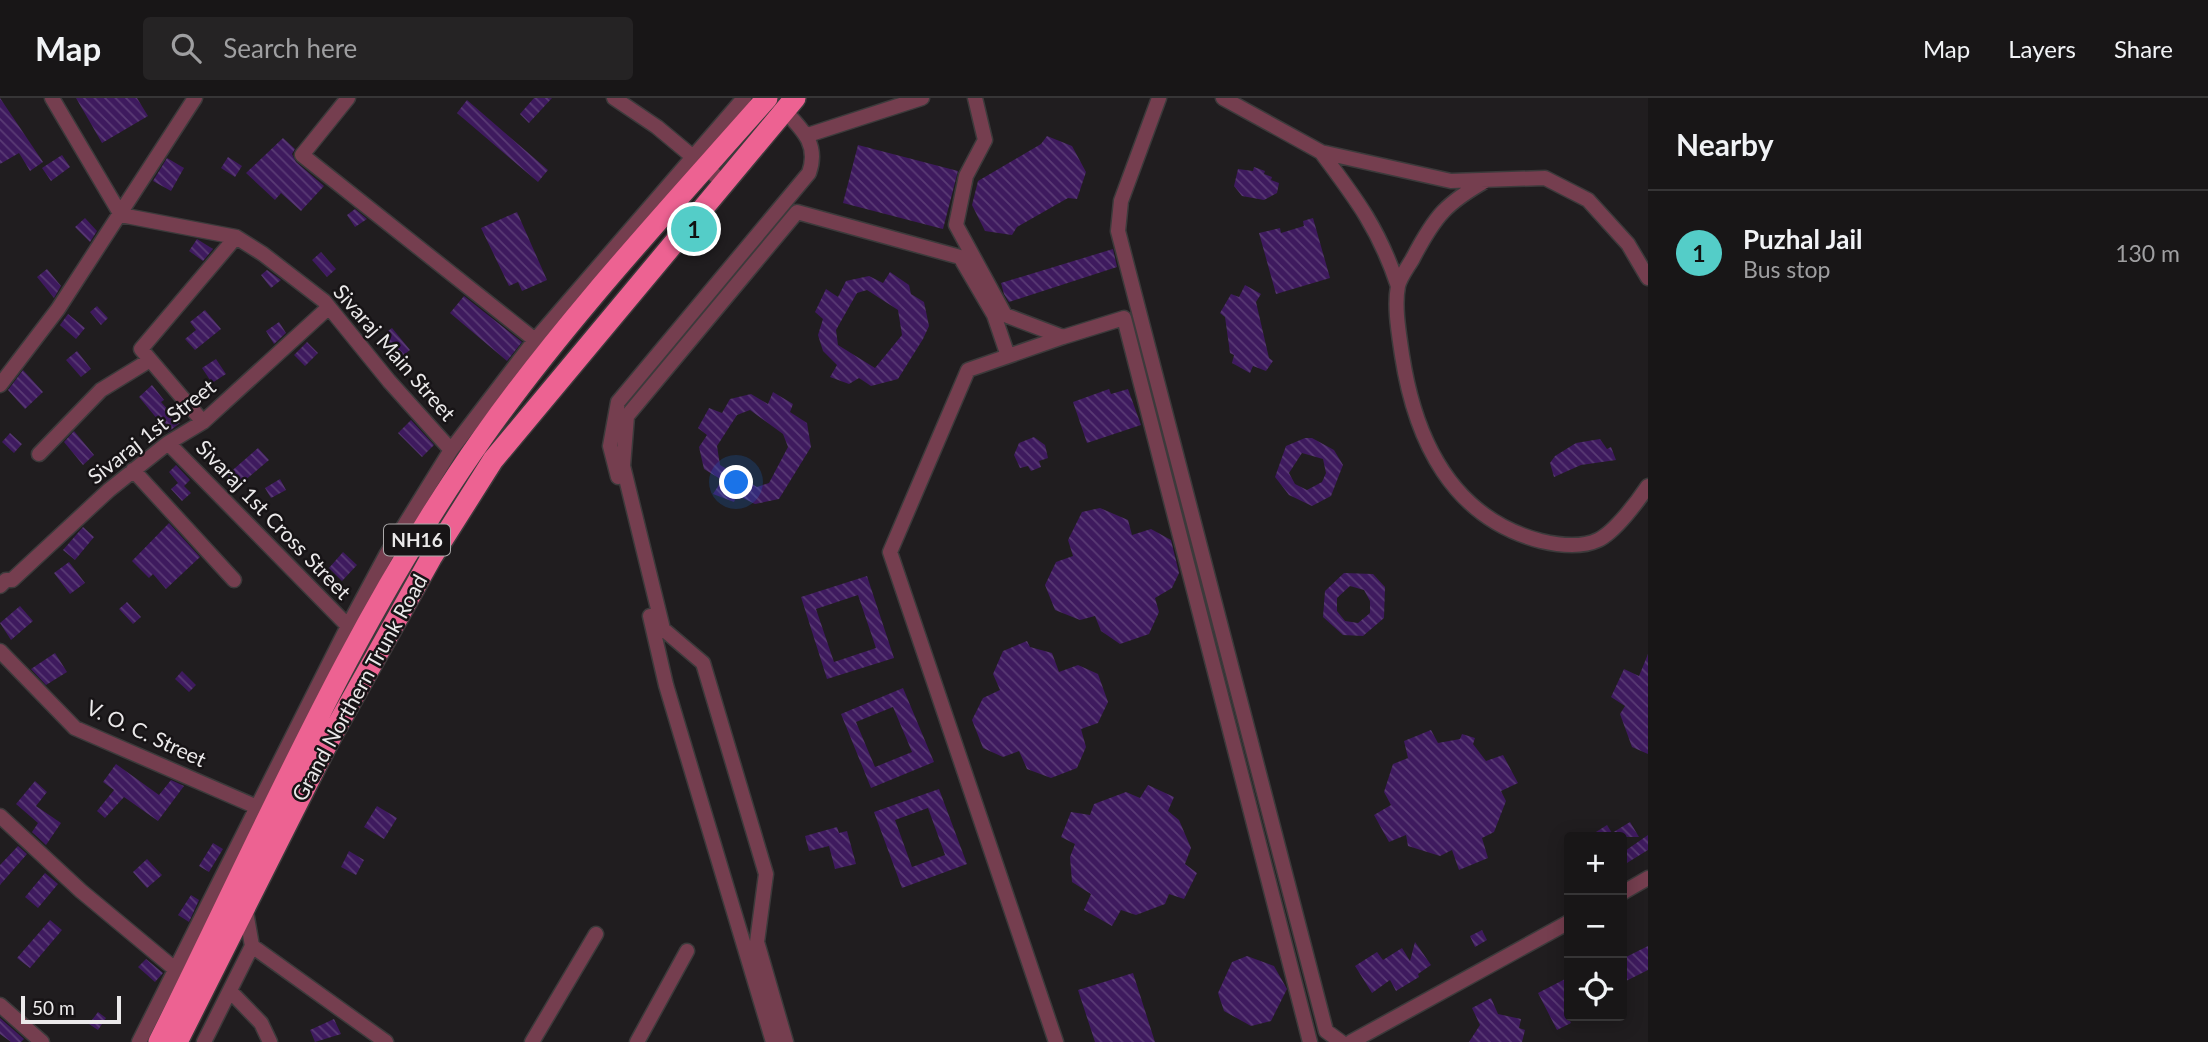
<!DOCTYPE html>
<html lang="en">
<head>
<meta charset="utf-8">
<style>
	body { margin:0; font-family:Lato,sans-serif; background:#252324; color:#f1f3f6 }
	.controls { position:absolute; right:21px; bottom:21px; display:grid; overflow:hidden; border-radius:7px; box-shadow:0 4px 18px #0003 }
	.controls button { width:63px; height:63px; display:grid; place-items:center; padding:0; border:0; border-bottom:2px solid #363536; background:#181617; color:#f1f3f6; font:35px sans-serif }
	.scale { position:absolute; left:21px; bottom:18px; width:100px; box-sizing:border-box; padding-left:7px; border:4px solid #ebe9ea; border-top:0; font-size:19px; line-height:24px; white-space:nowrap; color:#ebe9ea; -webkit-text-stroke:5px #171416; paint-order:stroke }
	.you { position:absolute; left:737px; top:385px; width:24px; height:24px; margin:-18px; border:5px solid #fff; border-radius:50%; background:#1a73e8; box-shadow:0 0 0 10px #1a73e833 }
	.badge { display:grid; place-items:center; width:46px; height:46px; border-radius:50%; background:#54cdc8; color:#111; font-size:23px; font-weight:700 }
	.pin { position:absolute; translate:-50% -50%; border:4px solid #fff; box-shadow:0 2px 7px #0006 }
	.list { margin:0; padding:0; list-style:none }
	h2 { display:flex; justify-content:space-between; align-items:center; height:91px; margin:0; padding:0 28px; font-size:30px }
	h2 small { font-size:23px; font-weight:400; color:#9f9fa1 }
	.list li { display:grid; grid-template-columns:46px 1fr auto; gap:21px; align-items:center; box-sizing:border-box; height:126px; padding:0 28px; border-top:2px solid #363536 }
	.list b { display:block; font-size:26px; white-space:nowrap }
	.list p { margin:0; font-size:23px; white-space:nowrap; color:#9f9fa1 }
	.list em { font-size:23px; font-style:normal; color:#9f9fa1 }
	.icon { flex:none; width:38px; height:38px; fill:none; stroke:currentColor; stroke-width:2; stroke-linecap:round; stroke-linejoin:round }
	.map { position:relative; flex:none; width:1648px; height:944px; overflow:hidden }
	header { display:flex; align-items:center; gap:42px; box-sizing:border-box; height:98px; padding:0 35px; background:#181617; border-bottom:2px solid #363536 }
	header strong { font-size:33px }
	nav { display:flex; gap:38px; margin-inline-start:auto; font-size:24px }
	.search { width:490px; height:63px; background:#252324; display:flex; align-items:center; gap:18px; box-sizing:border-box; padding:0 24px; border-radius:7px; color:#9f9fa1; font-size:26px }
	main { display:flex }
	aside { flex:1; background:#181617 }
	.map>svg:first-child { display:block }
	.building { fill:url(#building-back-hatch); fill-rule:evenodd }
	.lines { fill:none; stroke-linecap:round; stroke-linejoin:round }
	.minor-casing { stroke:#3c3a3b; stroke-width:17 }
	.highway-casing { stroke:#3c3a3b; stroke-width:24 }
	.minor { stroke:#753e4f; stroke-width:14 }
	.highway { stroke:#ed6292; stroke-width:21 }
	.labels { text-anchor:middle; stroke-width:5; stroke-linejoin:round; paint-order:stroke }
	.shield { fill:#171416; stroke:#aba9aa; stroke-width:2 }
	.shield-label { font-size:19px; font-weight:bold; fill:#ebe9ea }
	.street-label { font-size:21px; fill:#ebe9ea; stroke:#171416 }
</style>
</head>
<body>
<header>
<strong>Map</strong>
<div class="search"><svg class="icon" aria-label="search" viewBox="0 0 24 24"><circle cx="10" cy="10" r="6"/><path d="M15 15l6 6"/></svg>Search here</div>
<nav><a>Map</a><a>Layers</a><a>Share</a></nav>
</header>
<main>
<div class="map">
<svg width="1648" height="944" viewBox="0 0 1648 944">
	<defs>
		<pattern id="building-back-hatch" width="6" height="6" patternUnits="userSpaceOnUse" patternTransform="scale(1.75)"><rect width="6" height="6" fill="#3e1a5e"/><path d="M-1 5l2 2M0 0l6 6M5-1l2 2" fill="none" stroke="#5a3b75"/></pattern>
	</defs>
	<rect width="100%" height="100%" fill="#201d1f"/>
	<path class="building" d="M0 0 43 64 30 73 19 55 0 66Z
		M76 0H137L148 18 102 45Z
		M534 0H552L529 25 520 16Z
		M467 2 548 72 538 84 457 15Z
		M1047 38 1072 48 1086 74 1077 101 1068 100 1017 129 1012 137 985 133 972 107 978 83 1041 46Z
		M283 40 295 51 292 56 296 64 324 88 301 113 281 95 275 102 246 75Z
		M858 47 958 73 943 131 843 105Z
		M62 57 70 69 51 83 42 70Z
		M228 59 242 68 235 79 221 70Z
		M167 60 184 70 171 93 153 83Z
		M1254 69 1265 73 1264 76 1272 79 1271 82 1279 85 1277 95 1264 102 1242 98 1234 88 1238 71 1253 73Z
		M355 111 367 121 355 129 347 117Z
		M517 114 547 182 522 193 518 184 509 188 481 130Z
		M85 120 97 133 90 144 75 129Z
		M1313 120 1330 180 1276 196 1259 135 1280 130 1281 135 1304 128 1303 123Z
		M197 141 213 151 203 163 189 153Z
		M1113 151 1117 169 1009 204 1004 196 1001 185Z
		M321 154 336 171 327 179 312 162Z
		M47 171 61 188 54 200 37 179Z
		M267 172 281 182 271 190 261 177Z
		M890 174 909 187 911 196 924 204 929 228 923 241 898 281 871 288 859 280 849 286 830 279 837 267 823 253 818 237 823 221 815 214 826 191 838 199 846 183 869 178 883 185ZM867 192 898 212 902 237 875 270 838 247 836 232 857 195Z
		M1245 187 1261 196 1256 204 1269 260 1273 263 1266 273 1253 268 1250 275 1232 265 1234 257 1230 255 1225 219 1220 215 1231 196 1239 199Z
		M464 198 522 244 507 263 450 215Z
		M97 208 108 220 101 227 90 214Z
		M205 212 221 231 195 252 185 241 196 232 190 224Z
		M68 216 85 230 76 241 60 227Z
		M279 224 286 235 274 246 266 233Z
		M392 230 410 252 398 261 380 239Z
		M307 244 318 255 305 268 294 257Z
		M77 253 91 271 81 279 66 262Z
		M216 261 226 276 212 285 202 270Z
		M23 272 43 294 25 311 8 292Z
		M152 287 164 302 161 304 180 325 168 334 139 299Z
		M1109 291 1111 296 1128 291 1141 327 1087 345 1073 304Z
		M773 294 793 306 790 314 807 325 811 349 779 401 755 406 737 397 734 404 713 396 722 382 704 371 699 349 707 337 698 330 709 310 722 315 730 301 751 296 768 306ZM750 312 783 336 788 349 769 385 757 389 720 367 717 348 737 317Z
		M411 322 434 347 422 359 398 335Z
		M74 333 94 357 83 367 64 344Z
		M10 335 22 346 14 355 2 344Z
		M1034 339 1045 347 1048 360 1039 363 1041 369 1031 373 1028 368 1020 370 1014 357 1019 345Z
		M1305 340H1312L1334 352 1343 367 1331 398 1312 408 1289 397 1275 379 1286 348ZM1302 355 1323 361 1326 375 1322 384 1307 392 1295 386 1289 375Z
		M1600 341 1607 351 1611 349 1616 362 1581 367 1554 379 1550 365 1555 358 1576 345Z
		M258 350 269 362 237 389 227 377Z
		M176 367 190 382 184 388 191 395 182 403 171 391 178 385 169 374Z
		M280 381 286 392 271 400 265 390Z
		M1100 410 1128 422 1132 437 1151 431 1171 442 1179 475 1172 490 1155 500 1159 514 1149 536 1120 546 1101 533 1095 518 1080 522 1055 512 1045 487 1056 464 1073 458 1068 442 1082 414Z
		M169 425 200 459 166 491 153 476 149 480 132 463Z
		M83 429 94 439 75 462 63 452Z
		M343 454 357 467 342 483 329 470Z
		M69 464 85 485 70 496 54 475Z
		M1344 475 1373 476 1385 489 1384 520 1363 538 1343 537 1323 519 1325 493ZM1350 488 1364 492 1370 503V515L1358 525 1345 523 1337 513V500Z
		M867 478 894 560 827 581 801 499ZM858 497 876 550 834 564 816 511Z
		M127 504 141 519 133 526 119 511Z
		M20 508 33 523 11 542 0 525Z
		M1027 543 1030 549 1052 555 1059 574 1078 567 1098 576 1108 604 1098 625 1081 631 1086 649 1077 670 1051 680 1027 671 1019 653 1003 659 983 650 972 622 983 600 1000 592 993 576 1003 553Z
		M55 555 67 574 46 587 31 571Z
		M1648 556V656L1632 649 1620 616 1625 608 1611 599 1624 571 1639 578Z
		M182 573 196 587 189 594 175 581Z
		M903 590 934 664 871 690 841 616ZM893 609 912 654 875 669 856 624Z
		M1431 632 1438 645 1460 641 1462 636 1475 640 1473 646 1486 663 1503 657 1518 685 1501 693 1506 703 1494 734 1482 740 1488 760 1459 772 1452 752 1440 758 1408 748 1406 737 1389 744 1374 717 1391 707 1384 694 1393 666 1408 660 1404 643Z
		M116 666 159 697 171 682 184 688 158 723 124 699 105 720 97 713 114 692 103 684Z
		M35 683 47 694 36 708 61 725 46 747 32 734 38 725 16 706Z
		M1148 687 1174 699 1168 713 1179 722 1191 750 1185 766 1197 775 1184 801 1169 796 1165 806 1136 817 1121 812 1112 828 1084 812 1091 796 1072 784 1070 759 1075 746 1061 739 1071 714 1090 717 1094 706 1126 694 1140 700Z
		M939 691 967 766 902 790 874 714ZM928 710 945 757 912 769 895 722Z
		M377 708 397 720 384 741 364 729Z
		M1630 724 1639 739H1588L1607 727 1612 735Z
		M837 729 839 735 847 733 856 766 835 771 829 748 809 753 805 738Z
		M1648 737V752L1622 768V755Z
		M213 745 223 751 209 774 199 768Z
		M18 748 27 756 0 787V767Z
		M349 753 364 762 356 777 341 769Z
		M147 761 162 777 147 790 133 774Z
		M45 775 58 786 38 810 25 799Z
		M191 797 199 802 189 824 178 817Z
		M50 822 62 832 30 870 17 860Z
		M1482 832 1487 842 1475 849 1470 838Z
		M1415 844 1431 867 1418 876 1419 879 1396 893 1390 882 1372 895 1355 868 1377 854 1383 862 1402 850 1410 863Z
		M1648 848V872L1622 885V861Z
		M1247 858 1274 868 1287 891 1271 923 1251 928 1224 913 1218 895 1232 864Z
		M146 861 163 875 155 884 138 869Z
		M1133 875 1155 944H1095L1078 892Z
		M1569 879V908L1564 910 1571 925 1557 932 1538 895Z
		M1491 900 1498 916 1521 921 1519 930 1525 932 1522 944H1469L1480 927 1472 910Z
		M98 914 106 920 98 932 89 926Z
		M0 920 24 941 21 944H11L0 936Z
		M334 921 341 936 315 944 310 932Z"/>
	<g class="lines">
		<defs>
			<path id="minor" d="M52 0 121 117 236 139 263 156 324 203 389 283 451 352
				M348 0 302 57 535 242
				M614 0 657 29 723 84
				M975 0 985 42 966 78 956 127 1005 217 1063 239 968 272 890 454 1056 944
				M1159 0 1121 103 1118 133 1326 933 1341 944
				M1223 0 1321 54 1451 83 1545 80 1588 102 1628 146 1648 180
				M808 37 922 0
				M1321 54C1357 102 1379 131 1398 188
				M1487 82C1446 105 1435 118 1413 160 1408 169 1400 179 1398 188 1394 209 1399 236 1402 257 1415 342 1452 420 1541 443 1558 447 1581 450 1598 442 1615 434 1638 403 1648 388
				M1063 239 1124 220 1310 944
				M0 287 58 211 195 0
				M203 324 141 251 236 139
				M168 345 348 528
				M39 356 101 292 150 262
				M133 372 234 482
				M618 379 610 348 618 304 809 75C819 47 803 32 784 12
				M0 488 6 482H12L109 392 168 345 203 324 329 209
				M650 518 666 587 773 944
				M0 553 75 630 257 709
				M0 718 81 793 176 872
				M1622 795 1648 780
				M252 848 386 944
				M230 893 261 925 270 944
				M0 907 42 944
				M139 944 348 528 386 457 451 352 535 242 744 0
				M204 944 252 848 245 808
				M532 944 596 836
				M637 944 687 853
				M786 944 757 844 766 776 703 565 663 531 623 368 627 318 797 114 960 159 994 217 1008 258
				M1351 944 1569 824"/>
			<path id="highway" d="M159 944C261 740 351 526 483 339 568 219 670 110 767 0
				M177 944 328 644 431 460 493 362 795 0"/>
		</defs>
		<use href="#minor" class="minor-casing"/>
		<use href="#highway" class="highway-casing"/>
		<use href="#minor" class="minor"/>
		<use href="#highway" class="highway"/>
	</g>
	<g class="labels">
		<rect class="shield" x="384" y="426.5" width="66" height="31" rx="5"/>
		<g class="shield-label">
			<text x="417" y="449">NH16</text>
		</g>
		<g class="street-label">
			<text transform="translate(394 255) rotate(49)" y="7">Sivaraj Main Street</text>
			<text transform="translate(152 334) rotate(-38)" y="7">Sivaraj 1st Street</text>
			<text transform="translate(273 422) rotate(46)" y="7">Sivaraj 1st Cross Street</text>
			<text transform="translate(360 590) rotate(-61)" y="7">Grand Northern Trunk Road</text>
			<text transform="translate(146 636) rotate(25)" y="7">V. O. C. Street</text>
		</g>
	</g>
</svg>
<div class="controls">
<button>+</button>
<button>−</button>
<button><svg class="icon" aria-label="locate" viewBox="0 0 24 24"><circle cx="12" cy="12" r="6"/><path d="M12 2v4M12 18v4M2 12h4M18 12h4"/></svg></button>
</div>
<div class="scale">50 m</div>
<div class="you"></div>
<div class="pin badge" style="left:694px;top:131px">1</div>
</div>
<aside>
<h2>Nearby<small></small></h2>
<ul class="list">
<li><span class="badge">1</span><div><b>Puzhal Jail</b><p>Bus stop</p></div><em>130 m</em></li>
</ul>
</aside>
</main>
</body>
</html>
